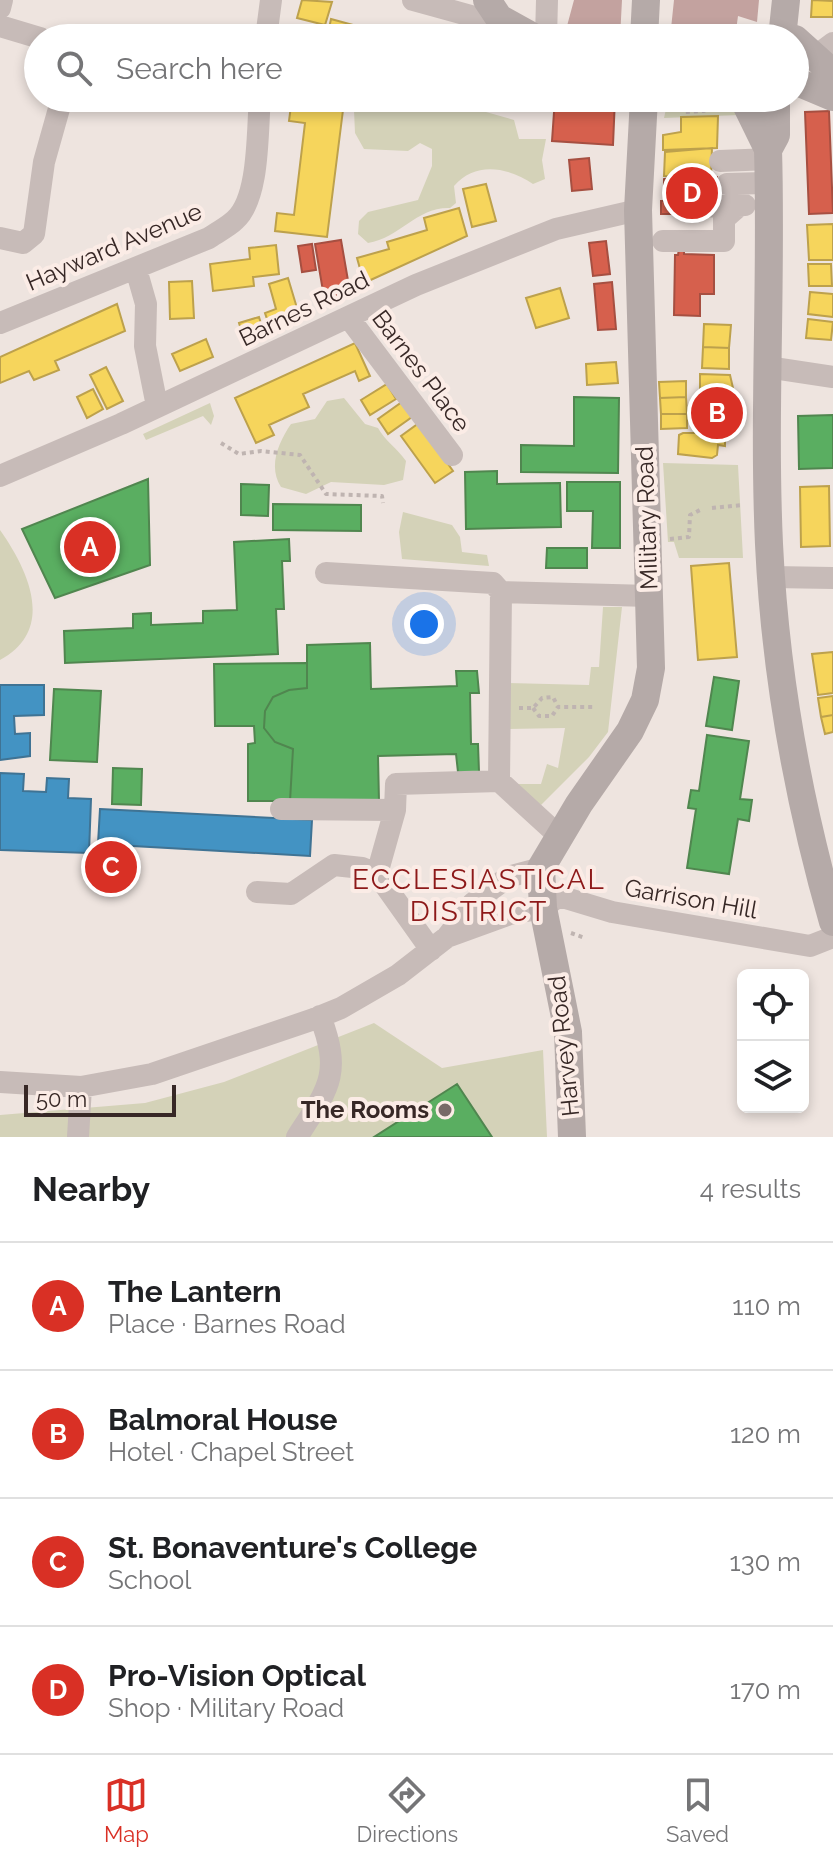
<!DOCTYPE html>
<html lang="en">
<head>
<meta charset="utf-8">
<style>
	body { margin:0; font-family:Raleway,sans-serif; background:#f2f2f2; color:#202124 }
	.controls { position:absolute; right:24px; bottom:24px; display:grid; overflow:hidden; border-radius:12px; box-shadow:0 4px 12px #0003 }
	.controls button { width:72px; height:72px; display:grid; place-items:center; padding:0; border:0; border-bottom:2px solid #e0e0e0; background:#fff; color:#202124; font:40px sans-serif }
	.scale { position:absolute; left:24px; bottom:20px; width:152px; box-sizing:border-box; padding-left:8px; border:4px solid #372826; border-top:0; font-size:22px; line-height:28px; white-space:nowrap; color:#372826; -webkit-text-stroke:6px #fbece6; paint-order:stroke }
	.you { position:absolute; left:424px; top:624px; width:28px; height:28px; margin:-20px; border:6px solid #fff; border-radius:50%; background:#1a73e8; box-shadow:0 0 0 12px #1a73e833 }
	.badge { display:grid; place-items:center; width:52px; height:52px; border-radius:50%; background:#d93025; color:#fff; font-size:26px; font-weight:700 }
	.pin { position:absolute; translate:-50% -50%; border:4px solid #fff; box-shadow:0 2px 8px #0006 }
	.list { margin:0; padding:0; list-style:none }
	h2 { display:flex; justify-content:space-between; align-items:center; height:104px; margin:0; padding:0 32px; font-size:34px }
	h2 small { font-size:26px; font-weight:400; color:#757577 }
	.list li { display:grid; grid-template-columns:52px 1fr auto; gap:24px; align-items:center; box-sizing:border-box; height:128px; padding:0 32px; border-top:2px solid #e0e0e0 }
	.list b { display:block; font-size:30px; white-space:nowrap }
	.list p { margin:0; font-size:26px; white-space:nowrap; color:#757577 }
	.list em { font-size:26px; font-style:normal; color:#757577 }
	.icon { flex:none; width:44px; height:44px; fill:none; stroke:currentColor; stroke-width:2; stroke-linecap:round; stroke-linejoin:round }
	.map { position:relative; flex:none; width:833px; height:1137px; overflow:hidden }
	.search { position:absolute; background:#fff; box-shadow:0 4px 12px #0003; left:24px; right:24px; top:24px; height:88px; display:flex; align-items:center; gap:20px; box-sizing:border-box; padding:0 28px; border-radius:44px; color:#757577; font-size:30px }
	.sheet { height:616px; background:#fff }
	nav { display:flex; justify-content:space-around; align-items:center; box-sizing:border-box; height:112px; border-top:2px solid #e0e0e0; background:#fff; font-size:22px; color:#757577 }
	nav a { display:grid; justify-items:center; gap:4px }
	nav .on { color:#d93025 }
	.map>svg:first-child { display:block }
	.green { fill:#d4d2b8 }
	.homes { fill:#f6d55c; stroke:#bda14c; stroke-width:2 }
	.shops { fill:#d6604d; stroke:#a64f41; stroke-width:2 }
	.schools { fill:#4393c3; stroke:#3f7394; stroke-width:2 }
	.public { fill:#5aae61; stroke:#50864f; stroke-width:2 }
	.building { fill:#c3a29f }
	.lines { fill:none; stroke-linecap:round; stroke-linejoin:round }
	.path { stroke:#bfb4b1; stroke-width:4; stroke-dasharray:4 4; stroke-linecap:butt }
	.minor { stroke:#c7bbb8; stroke-width:22 }
	.major { stroke:#b5aaa8; stroke-width:28 }
	.poi-dot { fill:#776a67; stroke:#fbece6; stroke-width:3 }
	.labels { text-anchor:middle; stroke-width:8; stroke-linejoin:round; paint-order:stroke }
	.street-label { font-size:24px; fill:#372826; stroke:#fbece6 }
	.poi-label { font-size:24px; font-weight:bold; fill:#372826; stroke:#fbece6; text-anchor:end }
	.quarter-label { font-size:28px; letter-spacing:2px; fill:#8d1919; stroke:#fbece6 }
</style>
</head>
<body>
<div class="map">
<svg width="833" height="1137" viewBox="0 0 833 1137">
	<rect width="100%" height="100%" fill="#eee4df"/>
	<path class="green" d="M335 98H375L401 110 433 111 456 98 480 100 486 112 514 120 519 139H546L542 160 545 179 533 184C508 167 475 161 454 186L456 203 450 208C416 207 400 238 368 243L358 234 359 221 368 212 418 200 432 166V149L420 143 408 151 364 149 355 133 354 110Z
		M692 98C712 98 726 97 739 115L664 118 668 100Z
		M344 398 365 424 378 428C385 441 397 448 406 461L403 480 384 485 331 482 306 494 281 487C268 467 278 443 291 424L315 419 327 401Z
		M210 403 214 416 211 425 203 416 146 440 143 434Z
		M663 463 738 465 743 558H679L674 542H668Z
		M403 512 452 525 460 537 462 552 487 555 489 566 402 559 399 532Z
		M0 530C29 571 56 630 0 660Z
		M603 607H622L608 732 589 757 541 805 514 784H541L547 764 558 768 565 728 507 729 508 683 589 685 591 667H599Z
		M374 1023 442 1068 543 1050 547 1137H0V1115L145 1103 224 1082Z"/>
	<path class="homes" d="M302 0 332 2 325 25 297 18Z
		M812 0 833 1V17H811Z
		M331 19 353 25 350 38H327Z
		M356 28 378 34 377 38H353Z
		M292 98 325 99 324 108 343 110 327 237 275 231 277 213 294 215 305 123 289 121Z
		M718 116 717 148 663 150V135L681 132V117Z
		M712 148 711 177 664 176 665 152Z
		M486 184 496 221 472 227 463 189Z
		M459 208 467 236 364 283 357 258 389 249 387 242 427 230 424 218Z
		M833 224V260H809L807 225Z
		M276 245 279 274 253 277 254 286 213 291 210 264 250 259 249 248Z
		M808 264H831L832 286H809Z
		M288 278 300 318 270 328 265 313 276 309 269 284Z
		M192 281 194 318 170 319 169 282Z
		M560 288 569 318 536 328 526 298Z
		M810 292 833 294V317L808 314Z
		M117 304 125 331 55 361 59 370 34 380 29 371 0 383V357Z
		M259 317 265 337 245 343 239 323Z
		M808 319 833 322 831 340 806 338Z
		M704 324 731 325 729 348 703 347Z
		M206 339 213 357 180 371 172 354Z
		M355 343 370 376 359 381 355 371 303 394 309 407 269 425 274 435 256 443 235 398Z
		M703 347 729 348V369L702 368Z
		M616 362 618 383 587 385 586 364Z
		M106 367 123 401 107 409 90 375Z
		M700 374 730 375 733 388 730 400H700Z
		M686 381V397L660 398 659 382Z
		M387 384 396 399 370 415 361 400Z
		M93 389 103 409 87 418 77 397Z
		M686 397 687 414H661L660 398Z
		M703 400H730L729 421H703Z
		M402 402 412 417 388 434 378 419Z
		M661 414H687V428L661 429Z
		M419 423 453 471 435 483 401 436Z
		M683 433H725V446L718 445 717 455 712 458 678 454 679 435Z
		M829 486 830 546 801 547 800 487Z
		M729 563 737 657 698 660 691 566Z
		M833 652V693L818 695 812 654Z
		M833 696V715L821 717 818 698Z
		M833 715V732L825 734 821 717Z"/>
	<path class="shops" d="M555 98H615L613 145 552 141Z
		M829 111 833 213 809 214 805 112Z
		M589 158 592 189 572 191 569 160Z
		M683 176 717 177 719 197 686 214H661V201H671L664 198V179Z
		M341 240 350 292 324 297 315 244Z
		M606 241 610 274 593 276 589 243Z
		M312 244 316 270 302 272 298 246Z
		M679 249H684V254L714 255V294H700V316L674 315 675 255H678Z
		M612 282 616 329 598 330 594 284Z"/>
	<path class="schools" d="M0 685H44V715L14 716 15 734 30 733V756L0 760Z
		M0 773 24 774 23 791 46 792 47 778 69 779 68 798 91 799 89 853 0 850Z
		M100 809 312 820 310 856 98 844Z"/>
	<path class="public" d="M574 397 619 398 618 473 521 472V445L574 446Z
		M833 415V468L799 469 798 416Z
		M497 471V484L560 483 561 527 466 529 465 472Z
		M148 479 150 565 55 598 22 529Z
		M567 482H620V548H592L593 511H567Z
		M241 484 269 485 268 516 241 515Z
		M273 504 361 505V531L273 530Z
		M289 539 290 561H282L284 609H276L278 654 65 663 64 631 133 628V614L151 613V625L203 623V611L237 610 234 542Z
		M547 548H587V568H546Z
		M370 643 371 689 457 686 456 671H477L479 693H470L471 744H478L479 772H458L456 754 378 756 379 802 290 801 293 749 275 742 264 728 265 711 273 697 289 690 307 688V645Z
		M307 663V688L289 690 273 697 265 711 264 728 275 742 293 749 290 801H248V744L255 743 254 726H215L214 664Z
		M714 677 739 681 732 730 706 726Z
		M54 689 101 691 97 762 50 760Z
		M707 735 749 741 740 799 752 800 749 821 738 819 729 874 687 868 696 809 688 808 691 790 699 791Z
		M113 768 142 769 141 805 112 804Z
		M457 1084 492 1137H374Z"/>
	<path class="building" d="M574 0H622L620 38H592L567 26Z
		M674 0H759L757 22 738 16 735 38H670Z"/>
	<g class="lines">
		<path class="path" d="M682 98 684 112 704 111 703 98
			M221 443 239 454 261 451 300 455 326 494 382 496 383 503
			M712 508 743 505
			M670 539 689 537 690 515 702 509
			M519 708H533L542 698 553 697 558 707
			M533 708 539 716H552L558 707H595
			M571 933 585 938"/>
		<path class="minor" d="M413 0 482 19 499 18
			M0 8 2 0
			M0 26 40 38
			M266 38 271 0
			M546 38 547 0
			M817 55 833 43
			M720 161 768 159
			M727 184 768 183
			M687 207 745 205
			M0 238 23 243 34 234 44 162 62 98
			M663 241H724V219L740 205
			M136 269 146 304 145 346 157 406
			M349 318 452 455
			M0 323 209 238C217 232 228 227 235 220 260 198 257 130 260 98
			M767 367 833 377
			M0 476 121 424 416 285 556 229 638 210
			M326 573 493 583 501 592 650 596
			M772 577 833 578
			M501 592 499 781 559 836
			M281 809 395 810 396 784 499 781
			M377 874 395 810
			M257 892 291 894 334 865 362 868 377 874 431 950
			M447 937 510 914 543 908 559 896 612 912 810 946 833 937
			M0 1082 81 1087 152 1074 314 1019 341 1008 398 975 447 937 473 903 508 877 541 868
			M78 1137 81 1087
			M297 1137C329 1088 342 1074 320 1016"/>
		<path class="major" d="M487 0 499 18 535 38
			M644 38 646 0
			M782 38 786 0
			M795 39 833 73
			M795 81 833 97
			M743 98 768 149C772 281 763 413 769 544 775 671 798 800 833 922
			M769 148 776 135V98
			M572 1137 568 1032 543 908 541 868 579 804 630 731 645 700 651 668 638 210 644 98"/>
	</g>
	<circle class="poi-dot" cx="445" cy="1110" r="8"/>
	<g class="labels">
		<g class="street-label">
			<text transform="translate(114 247) rotate(-23)" y="8">Hayward Avenue</text>
			<text transform="translate(304 309) rotate(-26)" y="8">Barnes Road</text>
			<text transform="translate(421 371) rotate(53)" y="8">Barnes Place</text>
			<text transform="translate(647 518) rotate(-92)" y="8">Military Road</text>
			<text transform="translate(691 899) rotate(10)" y="8">Garrison Hill</text>
			<text transform="translate(564 1046) rotate(-96)" y="8">Harvey Road</text>
		</g>
		<g class="poi-label">
			<text x="429" y="1118">The Rooms</text>
		</g>
		<g class="quarter-label">
			<text x="479" y="889">ECCLESIASTICAL<tspan x="479" dy="32">DISTRICT</tspan></text>
		</g>
	</g>
</svg>
<div class="controls">
<button><svg class="icon" aria-label="locate" viewBox="0 0 24 24"><circle cx="12" cy="12" r="6"/><path d="M12 2v4M12 18v4M2 12h4M18 12h4"/></svg></button>
<button><svg class="icon" aria-label="layers" viewBox="0 0 24 24"><path d="M12 4l9 5-9 5-9-5zM3 14l9 5 9-5"/></svg></button>
</div>
<div class="scale">50 m</div>
<div class="you"></div>
<div class="pin badge" style="left:90px;top:547px">A</div>
<div class="pin badge" style="left:717px;top:413px">B</div>
<div class="pin badge" style="left:111px;top:867px">C</div>
<div class="pin badge" style="left:692px;top:193px">D</div>
<div class="search"><svg class="icon" aria-label="search" viewBox="0 0 24 24"><circle cx="10" cy="10" r="6"/><path d="M15 15l6 6"/></svg>Search here</div>
</div>
<section class="sheet">
<h2>Nearby<small>4 results</small></h2>
<ul class="list">
<li><span class="badge">A</span><div><b>The Lantern</b><p>Place · Barnes Road</p></div><em>110 m</em></li>
<li><span class="badge">B</span><div><b>Balmoral House</b><p>Hotel · Chapel Street</p></div><em>120 m</em></li>
<li><span class="badge">C</span><div><b>St. Bonaventure's College</b><p>School</p></div><em>130 m</em></li>
<li><span class="badge">D</span><div><b>Pro-Vision Optical</b><p>Shop · Military Road</p></div><em>170 m</em></li>
</ul>
</section>
<nav>
<a class="on"><svg class="icon" aria-label="map" viewBox="0 0 24 24"><path d="M3 6l6-2 6 2 6-2v14l-6 2-6-2-6 2zM9 4v14M15 6v14"/></svg>Map</a>
<a><svg class="icon" aria-label="directions" viewBox="0 0 24 24"><path d="M12 3l9 9-9 9-9-9zM9 14v-3h6M13 9l2 2-2 2"/></svg>Directions</a>
<a><svg class="icon" aria-label="saved" viewBox="0 0 24 24"><path d="M7 4h10v16l-5-4-5 4z"/></svg>Saved</a>
</nav>
</body>
</html>
